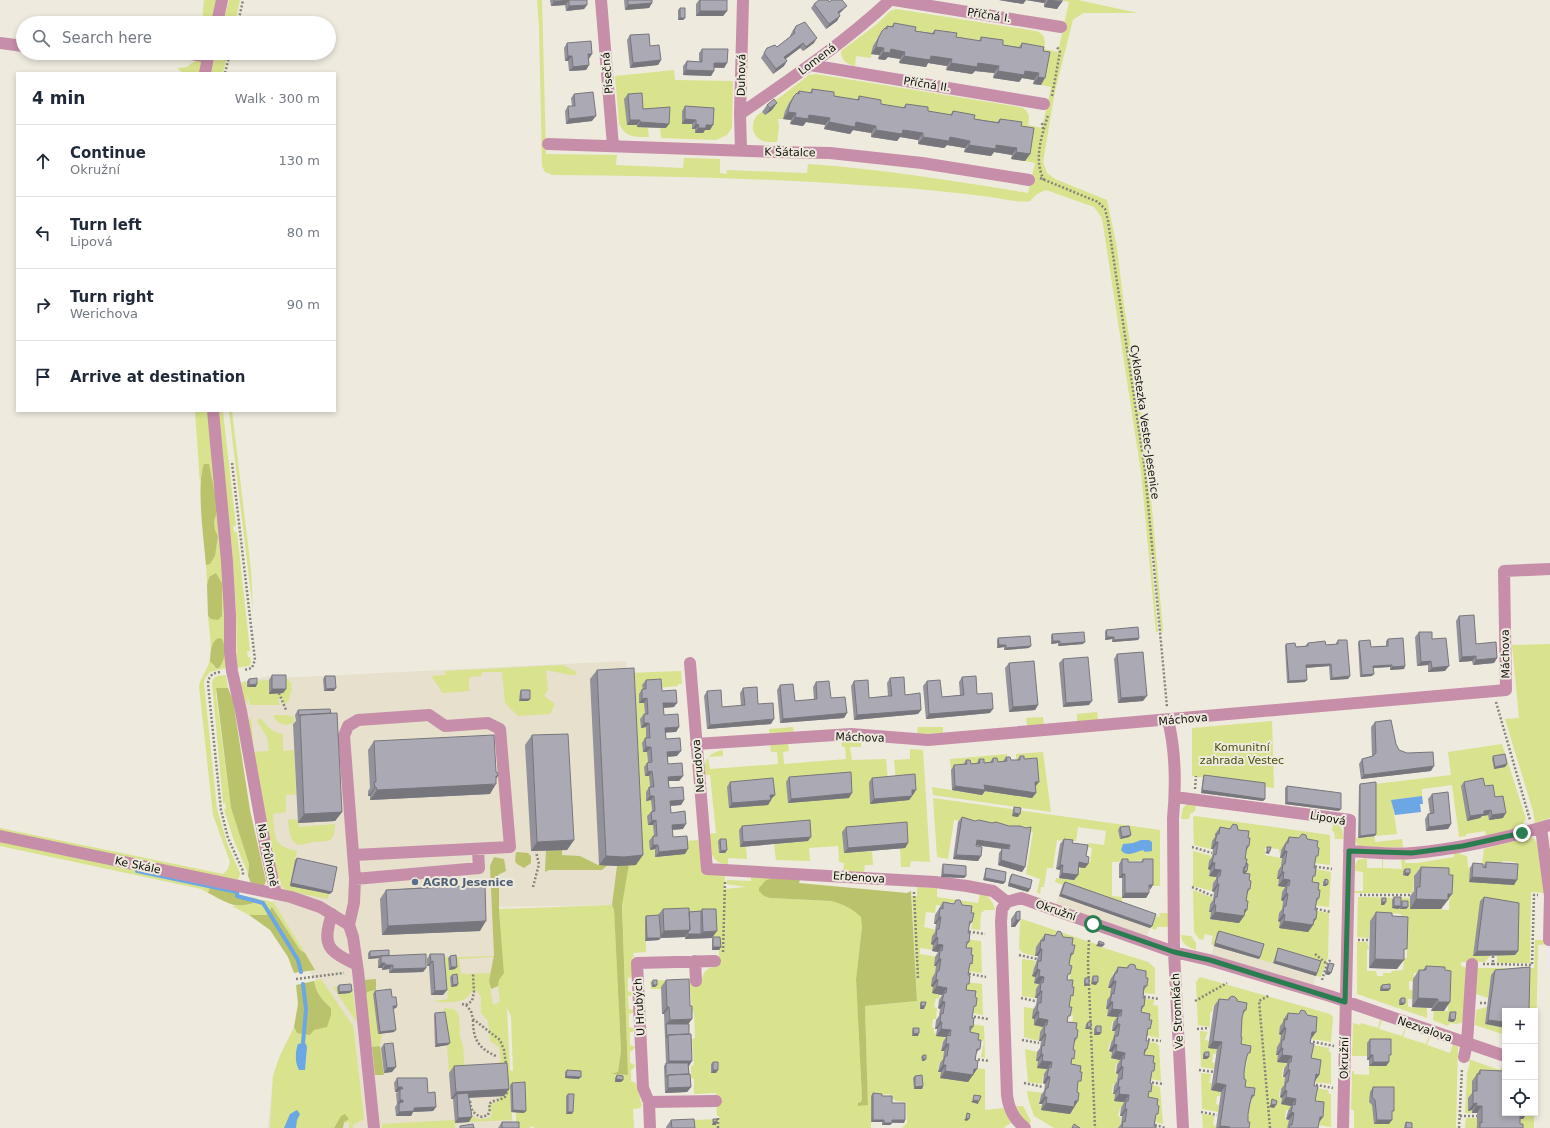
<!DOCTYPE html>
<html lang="en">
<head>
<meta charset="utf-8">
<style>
	body { margin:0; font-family:"DejaVu Sans",sans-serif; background:#f6f6f7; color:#1f2937 }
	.controls { position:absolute; right:12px; bottom:12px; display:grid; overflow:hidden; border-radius:0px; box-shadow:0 2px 6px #0003 }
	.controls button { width:36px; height:36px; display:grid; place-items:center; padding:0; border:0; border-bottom:1px solid #e0e1e3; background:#fff; color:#1f2937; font:20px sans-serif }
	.stop { position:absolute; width:12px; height:12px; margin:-9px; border:3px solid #2a7d4f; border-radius:50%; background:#fff }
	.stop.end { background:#2a7d4f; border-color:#fff; box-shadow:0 1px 4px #0008 }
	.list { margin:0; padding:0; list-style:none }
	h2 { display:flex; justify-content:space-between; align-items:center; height:52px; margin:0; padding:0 16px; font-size:17px }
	h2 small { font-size:13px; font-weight:400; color:#747a83 }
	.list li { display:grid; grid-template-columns:26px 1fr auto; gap:12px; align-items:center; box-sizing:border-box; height:72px; padding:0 16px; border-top:1px solid #e0e1e3 }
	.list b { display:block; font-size:15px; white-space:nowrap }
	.list p { margin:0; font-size:13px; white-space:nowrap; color:#747a83 }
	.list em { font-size:13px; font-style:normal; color:#747a83 }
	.icon { flex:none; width:22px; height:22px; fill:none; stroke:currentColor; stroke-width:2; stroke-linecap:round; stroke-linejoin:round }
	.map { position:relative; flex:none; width:1550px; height:1128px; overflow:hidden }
	.search { position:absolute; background:#fff; box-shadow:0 2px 6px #0003; left:16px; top:16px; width:320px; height:44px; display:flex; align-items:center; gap:10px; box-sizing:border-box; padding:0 14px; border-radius:22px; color:#747a83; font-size:15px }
	.panel { position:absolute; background:#fff; box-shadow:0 2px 6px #0003; left:16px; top:72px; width:320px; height:340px; border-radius:0px }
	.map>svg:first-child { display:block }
	.built { fill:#e6e0cd }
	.green { fill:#d9e28d; fill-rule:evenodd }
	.forest { fill:#bac36b }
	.water { fill:#6ba6e5 }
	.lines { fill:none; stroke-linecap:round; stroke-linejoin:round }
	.stream { stroke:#6ba6e5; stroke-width:4 }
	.path { stroke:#86837b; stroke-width:2.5; stroke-dasharray:2 2; stroke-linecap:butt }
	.minor { stroke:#c78ea9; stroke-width:12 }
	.wall { fill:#93919a }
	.shaded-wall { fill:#78767d }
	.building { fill:#aba9b3; stroke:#78767d }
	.route { stroke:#2a7d4f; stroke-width:5 }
	.service-dot { fill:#5c6f8a; stroke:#eeeade; stroke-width:1.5 }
	.labels { text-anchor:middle; stroke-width:4; stroke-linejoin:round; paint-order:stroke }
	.street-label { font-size:11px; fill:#100e0b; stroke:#eeeade }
	.park-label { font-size:11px; fill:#4a4f0c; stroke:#eeeade }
	.service-label { font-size:11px; font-weight:bold; fill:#4e5e75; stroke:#eeeade; text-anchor:start }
</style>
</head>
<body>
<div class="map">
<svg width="1550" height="1128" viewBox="0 0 1550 1128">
	<rect width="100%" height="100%" fill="#eeeade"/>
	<path class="built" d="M626 661 632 784 622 905 498 907 513 1128H268L273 1076 279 1058 289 1038 336 1014 270 906 276 894 235 684 268 676 278 678Z
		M1063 884 1154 916 1145 942 1054 910Z
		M1217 933 1319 963 1312 991 1210 960Z"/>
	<path class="green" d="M204 0H218L213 23H202Z
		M229 0H240L235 23H223Z
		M537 0H542L546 154 617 155 616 165 683 168 684 158 720 159V173L726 174 727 170 807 173 808 164C882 169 955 181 1028 193L1035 163 1025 161 1029 135 789 103 785 111 783 119H778L779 127 777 142C772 142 766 143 761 140 749 134 751 117 762 112L765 115 772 110 771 104 809 75 816 74 1019 107C1029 109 1030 116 1028 125L1042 128 1051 87 1041 85 1045 59 877 38 873 46 871 58 856 56 855 66C846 64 841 60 841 51L877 24 890 11 896 9 1036 31C1045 34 1046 40 1044 49L1058 52 1069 2 1060 0H1078L1138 13H1083L1073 20 1055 91 1043 162 1047 173 1055 179 1107 200 1117 248 1124 305 1146 443 1163 631 1161 632 1154 555 1151 554 1158 632H1156L1141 472 1102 218 1094 207 1046 190 1037 194 1030 201C1017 203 1005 199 991 197 953 192 913 188 874 186 767 178 660 176 553 175L545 172 542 166 539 26Z
		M205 53 201 73H183L177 68 187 67Z
		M216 53H228L223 73H211Z
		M674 70 675 80 733 81 732 128 727 135 716 140 661 138 660 128H666L637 125 648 128 649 137C635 137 625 138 619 123L615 76Z
		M195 411H207L218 508 227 609 224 643 212 665 216 668H219L225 654 226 668 210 672 205 678 204 683 217 809 227 843 240 873 239 878 237 881 0 831V828L223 874 228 869 230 862 213 815 199 686C201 677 206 672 209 663 213 649 209 630 208 616L211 619 209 577 207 585 206 565 210 564 215 556 218 536 215 530 214 522 218 508 211 475 202 469 200 484Z
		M216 411H223L236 526H233L234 532H237L250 651H247L248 657H250L251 663 249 666 237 668 236 609 232 548Z
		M229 411H232L251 570 253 611Z
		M1550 644V818L1535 823 1533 811 1505 719 1519 718 1512 645Z
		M563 665 577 672 575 675H570L546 670 548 690 544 696 555 704 550 714 518 716 505 703 502 672H482V676L469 677V691L443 693 431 676 445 675V671Z
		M681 671 682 684H678V686L658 688 643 694 639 703H644L645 718 640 719 641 728 646 727 647 743H642L643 752H647L650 791 646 801 651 800 652 816H648V825H653L654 840 650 849H655V857L670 856 684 841 700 840 702 874 725 875 724 889 746 887 726 884 727 880 751 881V877L774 878 770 898 831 901C843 904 853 909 862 917V927L856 979 862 1098 861 1102 868 1105 865 1006 917 1001 912 896H917V887L937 888V897L978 903 980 893C989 896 993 901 995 910H985L981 913 980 930 971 929 973 919C963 915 965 906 950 902L946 907 936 905 935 913 926 912 924 927 936 930 934 950 920 948V954L938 957H935L934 966H936L933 992 940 993 939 999 936 998 934 1007 937 1008 936 1019H933L932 1027 934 1028V1033L946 1035 945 1043H942L941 1051H944L942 1063H939L938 1072H941L940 1078 973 1068 985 1069V1110L1003 1108 1011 1123 1004 1127 1006 1128H902L907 1123 906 1102 896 1101 891 1097V1094L877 1095 871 1104V1128H693V1120L719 1119V1116H717L716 1093 694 1094V1079L691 1078V1066L694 1065 692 1039 695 1038 694 1013 692 1012 690 987 661 986V989H651L650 981 689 979 690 983 702 982C702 971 708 967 719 966V939H712L711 916 645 918 646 952 633 953 634 957 632 958V977L628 978V991L633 993V995L628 996 629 1009 634 1010 633 1013 629 1014V1027L633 1028 634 1030 633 1032H630V1045L634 1046 635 1048 630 1052V1063L634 1064 635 1066 634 1068 631 1070V1081L636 1083 642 1106 640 1108 633 1109 634 1128H534L532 1126 529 1128H516V1112L510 1085 512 1120 469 1122 465 1098C468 1108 469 1119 481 1119 485 1119 488 1119 491 1116L492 1113 490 1106 493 1103 498 1101 500 1096H504L495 1065 501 1061 499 1047 490 1041 488 1021 481 1013V997L476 990 473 991C471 993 468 996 466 998 459 1003 442 1003 434 1001L448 999 446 982 427 959V963H423L420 958 494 956V957L459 959 461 974 490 973 489 981 493 1005 498 1003 500 1001 498 986 499 979 504 973 499 909 612 905 614 910 621 1051 618 1072 612 1074 628 1075 622 899 627 673ZM507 1008 511 1016 513 1071 510 1070Z
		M226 675 228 688H216V695L231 808 249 864 248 876 247 871 234 841 224 809H226L225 803H223L212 683C213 675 220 676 226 675Z
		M283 679H289V682H291L292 692 290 693 289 701 285 704 282 698 278 699 280 705H250L248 696 247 697 248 704C243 699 239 690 241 683L245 681 247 683 248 687H255V681L269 680V694Z
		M1097 712 1098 720 1077 722V714Z
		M273 715H286L294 717V722C286 727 277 725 273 715Z
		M251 717 254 752 269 751 267 737 257 721 260 718C267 725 273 734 283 734V751L294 750 296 794 286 795V812L273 814C275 836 272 846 297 851L290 885 329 894 328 899 287 891 281 885 277 877 248 721Z
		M1043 717 1044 725 1027 726 1026 718Z
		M1272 721 1274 788 1192 776V728Z
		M793 727 794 734 770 736 769 729Z
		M918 727H943V733L917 734Z
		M841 740 861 741V747H850L852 760 886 759 888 781 909 795H913L896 780 894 760 910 759V749L923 750 930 862 911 861 910 867H901L900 848 844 853 872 851 873 865H865L864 872 843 871 844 863 839 862 838 846 809 848 810 861 776 860 774 844 808 841 739 830 740 847H746L747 859 728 858V865C709 862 711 850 709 834L716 833 710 775H704C704 761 707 753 723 750V756L708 757 710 769 778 764 777 752H771L770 745 788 743 789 751 783 752 784 764 846 759 845 747H842Z
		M1502 744 1526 819 1521 827 1486 836 1485 831 1466 834V836L1459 837 1452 785 1422 789V796L1392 800 1397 834 1375 836V784L1451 775 1448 752Z
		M1043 752 1051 812 933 795 932 787 977 794 1016 761V754Z
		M1007 754V761L951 770 950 759Z
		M933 798 1160 830V886H1153L1152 860 1112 862V896L1122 897V905L1055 882 1056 878 1074 880 1076 871H1080V867L1086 861 1090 862 1092 848 1087 847 1088 843 1104 845 1106 831 1078 827 1076 841 1070 840V842L1057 840 1053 868H1047L1044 887H1041L1040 894 1037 892 1040 879 1026 874 1033 832 954 820 948 859 937 857Z
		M1188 803H1196L1195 811 1190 814 1189 819H1181L1183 808Z
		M1195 816 1330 835V865L1314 863 1283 849 1279 853V849L1265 848V855L1282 858 1278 886H1285L1284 891H1282L1281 900 1283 901 1281 912H1279L1278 921 1311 910 1329 913 1328 957 1321 977 1316 976 1277 951 1273 963 1259 959 1262 947 1218 934 1214 946 1211 944 1213 936 1205 934 1203 940 1199 939 1194 932 1193 890 1213 898 1212 903 1210 902 1209 911 1211 912 1210 919 1244 863 1245 857H1242L1214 840H1212L1211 849 1194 845 1193 817Z
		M288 819 298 820 299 827 335 824C335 848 323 839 308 843 305 844 303 845 299 845 289 842 289 828 288 819Z
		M1333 822C1342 825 1343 830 1343 839H1335L1334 832 1332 830Z
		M1374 836 1375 842 1402 839 1403 847 1364 848C1358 846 1356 845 1356 838Z
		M1530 837 1534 839 1537 843 1544 893 1531 892 1530 963H1497V954H1489V957L1485 962H1461V966L1467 968 1465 1017 1461 1023 1456 1024 1450 1023 1448 1026 1433 1020 1434 1010 1448 1011V987L1446 974 1414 973V982L1409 981V990H1413V999H1408V1007L1427 1008V1018L1357 994V942H1367L1369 949H1367V971H1376L1377 976H1383V973H1391L1392 971 1403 970 1404 958H1407V948L1401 914 1393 913V921L1370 922 1369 938 1357 937 1358 897 1411 898V907L1449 910 1450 877 1416 872 1415 876H1414L1413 893H1354V891H1363V872L1355 871C1355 862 1357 858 1367 859V868H1382V859H1383V868L1402 869 1401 858 1405 859V863H1417L1454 857V853L1460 852V854L1467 856 1468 867 1515 880 1516 862 1502 861V867L1482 865 1484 849Z
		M0 839 211 884 208 893 201 889 0 846Z
		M1193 851 1212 856 1209 875 1216 877 1215 882H1213L1212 891 1193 886Z
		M1311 868 1331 872 1329 907 1314 905 1308 884Z
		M258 899 273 902 305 953 300 950 273 908 267 915H249L232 906 248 905 257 902Z
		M1159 913H1169V927H1157L1156 930 1150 928 1154 916 1160 917Z
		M1022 919 1096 944 1104 948 1148 962 1155 968V994L1143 993 1123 973 1113 972 1112 980 1110 979 1108 988H1111L1109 1000 1106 1001V1007L1109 1008 1106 1015 1117 1016 1116 1022H1112L1111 1030 1115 1031 1113 1042H1110L1108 1050 1112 1052 1111 1056 1120 1058 1119 1064H1116L1115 1072 1118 1073 1116 1085 1113 1084 1112 1093H1115L1114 1099 1124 1100 1123 1108H1120L1118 1116 1121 1117 1120 1128H1054L1034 1116 1029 1102 1027 1091 1044 1093 1040 1096 1039 1105 1073 1110 1074 1100 1067 1070 1073 1016 1067 1014 1070 973 1049 941 1040 940 1039 948 1036 947 1035 956 1023 953 1019 949 1020 922Z
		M1181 935 1191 936 1196 943V950C1188 947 1182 945 1181 935Z
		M966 939 981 941 982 973 967 971 962 949Z
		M1535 940H1550V944L1538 945 1535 1087V1011H1526L1491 975 1488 998 1476 994 1477 968H1534Z
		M1023 959 1036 961 1032 975 1035 977 1034 982 1040 983 1036 989 1035 998 1022 996V960Z
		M1200 977 1330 1014 1333 1017 1331 1042 1311 1039 1293 1020 1284 1018 1279 1055 1287 1063 1286 1069 1283 1068 1282 1077H1285L1283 1089H1280L1279 1097 1282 1098 1281 1103 1291 1104 1290 1110H1286L1285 1119 1289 1120 1287 1128H1247L1246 1110 1249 1109 1251 1094 1240 1093 1242 1067H1246L1248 1053 1235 1051 1222 1006 1213 1005 1212 1012 1210 1013V1027L1198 1025 1196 982Z
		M321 979 353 1026 364 1119 353 1125V1128H349V1122L344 1123V1122L336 1123 334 1128H270L273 1076 279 1058 294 1027 297 1033 326 1027 331 1015V1008C322 1000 316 993 314 981ZM307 1047 306 1065 299 1070 296 1059Z
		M966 982 982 984 983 1015 968 1012 962 991Z
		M352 986 357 1023 333 987Z
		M370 990H374L379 1032H382L380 1046 372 1047 366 993Z
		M1139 998 1154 1000 1153 1005 1158 1006 1159 1038 1145 1035 1136 1012Z
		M1024 1007 1037 1009 1032 1018 1044 1025 1043 1032 1040 1031 1039 1041 1024 1037Z
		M1487 1007 1485 1024 1505 1028V1035L1475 1025 1476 1010Z
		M444 1008 453 1009 457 1012 459 1016 460 1037 463 1046 465 1072 449 1073Z
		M1380 1020H1382L1379 1029 1402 1036 1405 1028H1406L1403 1037 1426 1044 1429 1036 1430 1037 1427 1045 1450 1053 1453 1044 1458 1047 1456 1128H1354V1110H1351L1352 1071H1354V1074L1369 1075V1066H1385L1367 1056H1352L1353 1023 1360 1025 1361 1023 1378 1028Z
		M966 1023 984 1026 985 1058 981 1057 984 1041 963 1037Z
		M1200 1031 1209 1032 1207 1033 1205 1040 1209 1041 1217 1049V1054H1213L1212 1062 1215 1063 1214 1069 1201 1067Z
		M1141 1041 1156 1043 1159 1046 1161 1081 1145 1078Z
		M1308 1044 1329 1048V1052L1331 1053V1084L1314 1082 1317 1067 1307 1065Z
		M1025 1049 1037 1052 1036 1061H1038V1066L1048 1068 1047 1076H1043L1042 1084 1028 1082Z
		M1468 1059 1500 1070 1504 1061 1505 1062V1072L1502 1082 1472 1110V1113H1465L1467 1073 1470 1063 1468 1061Z
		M1201 1073 1211 1074 1209 1083H1213L1212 1088 1221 1090 1220 1096H1217L1216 1104 1219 1105 1218 1112 1202 1109Z
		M1144 1083 1160 1087 1163 1124 1152 1121Z
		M1311 1087 1328 1090 1329 1094H1331V1127L1318 1125 1312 1107Z
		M1015 1106H1023L1031 1121 1029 1124 1023 1119Z
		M1527 1113H1534V1128H1515V1119Z
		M1202 1114 1214 1116 1213 1125 1216 1126V1128H1203Z
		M1466 1118H1477V1128H1465Z
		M455 1120V1128H382V1124Z"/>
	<path class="forest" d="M204 464H209L218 508 214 522 215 530 218 536 215 556 210 564 206 565C204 541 196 484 204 464Z
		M216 573 222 583V616L218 620 211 619 208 616 207 585 209 577Z
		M218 638 222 639C227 648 225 660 219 668H216L210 661C211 653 210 643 218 638Z
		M216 688H228L233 700 250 810 266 881 264 886 251 883 248 876 249 864 231 808Z
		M562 849V855L580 856 598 865 609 864 602 870H549L545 872 546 850Z
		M516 852 528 853 531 856V863L524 868 517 864 515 861Z
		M494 857 504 859 506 871 498 875 497 878 499 882V909L504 973 499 980 498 986 491 989 489 981 494 955 490 866Z
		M629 864 622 905 628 1075 611 1074 618 1072 621 1051 614 910 612 905 617 866Z
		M774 878 800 879 799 883 907 893 911 891 917 1001 865 1006 868 1105 858 1106V1103L861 1102 862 1098 856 979 862 927 861 917C853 909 843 904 831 901L770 898 764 896 759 891V888L766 880Z
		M211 884 240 890 239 895 258 899 257 902C233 910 229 903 208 893Z
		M272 907 300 950 305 953 315 970 294 973 288 957 270 930 249 915H267Z
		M376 979V990L370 991 366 993 364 980Z
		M314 981C316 993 322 1000 331 1008V1015L327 1027 314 1030 310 1035 297 1033 294 1027 298 1004 296 985Z
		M380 1046 384 1075H375L372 1047Z
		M345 1114 349 1119 344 1122 343 1128H334L341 1116Z"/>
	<path class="water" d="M1422 796 1423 804H1420L1421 812 1395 815 1391 800Z
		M1141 840H1149L1152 842V851L1145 852 1143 850C1135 852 1127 858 1121 850L1123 844 1133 843Z
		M303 1043 306 1044 307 1047 305 1070H299C295 1063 295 1052 298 1044Z
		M297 1110 300 1114 297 1120 296 1128H284L290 1114Z"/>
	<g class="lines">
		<path class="stream" d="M137 871 237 892V896L263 903 298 960 301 972
			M303 984 306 1009 303 1043"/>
		<path class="path" d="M238 23 243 0
			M225 73 230 53
			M1052 96 1060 52 1057 47
			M1042 123 1043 129
			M1040 178 1098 202 1105 209 1108 221 1145 471 1167 707
			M1044 180C1033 159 1042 136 1048 115
			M232 463 255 660 252 668 244 670
			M220 672C212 673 208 677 208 684L221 810 228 838 243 871V875
			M279 693 286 710
			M1496 702 1530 820
			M1195 789 1196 776
			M1192 847 1212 853
			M1311 866 1332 869
			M533 887 539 864 536 852
			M1192 887 1213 896
			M914 892 918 978
			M1360 895H1413
			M1312 908 1331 912
			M965 931 985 934
			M1089 940 1088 962 1095 1128
			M1358 940H1369
			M723 952 725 881
			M1315 954 1327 964
			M1019 955 1037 959
			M1483 964H1493V956
			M1493 964 1532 965 1534 895H1538
			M965 973 986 977
			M296 979 344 973
			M1322 980 1327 964 1331 959
			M1140 996 1159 999
			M1021 998 1035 1001
			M1195 1001 1227 983
			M1480 1003H1488
			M462 1004 466 1005 471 1011 473 1019 500 1040 504 1050 506 1064
			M466 1005 472 1001 474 992 473 974
			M970 1016 988 1019
			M473 1020C473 1039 478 1048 496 1056
			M1197 1029 1209 1028
			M1144 1039 1161 1041
			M1022 1040 1039 1043
			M1309 1041 1334 1046
			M974 1059 989 1061
			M1199 1070 1214 1072
			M1148 1082 1164 1084
			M1024 1083 1043 1087
			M1312 1084 1333 1088
			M470 1101C471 1110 473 1114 482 1117L488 1115 490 1109 489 1104C495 1099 500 1101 506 1096L508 1087
			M1201 1112 1217 1115
			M1460 1116H1477
			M718 1118V1128
			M1151 1124 1166 1128
			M1270 1128 1259 1001 1270 995
			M1459 1128 1462 1069"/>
		<path class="minor" d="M601 0 613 146
			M894 0 1061 27
			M217 23 222 0
			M0 43 23 46
			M186 53 208 57
			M810 65 1044 104
			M205 73 209 53
			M740 114C792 78 844 43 890 0
			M548 144 775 152 830 153 922 163 1029 180
			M741 150 740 114 743 0
			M213 411 227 561 230 615V652L232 671 241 711 266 850 276 894
			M690 663 707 869 935 882 967 886 993 891 1007 902
			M1168 720C1176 752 1176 786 1173 819L1174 952 1183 1128
			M696 744 851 734 928 740 1506 690 1504 571 1550 569
			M1175 797 1350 820 1343 1128
			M1541 828 1550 896 1549 940
			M0 836 291 897 320 907 349 925 353 937 358 971 374 1128
			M1349 851C1370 852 1392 855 1413 853 1459 849 1506 838 1550 825
			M355 879 479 868 478 850
			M332 914C321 947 329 951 357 965
			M349 925 354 903 355 879 344 736 348 726 358 720 429 715 445 726 488 723 500 729 510 847 354 855
			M695 961 696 981
			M1464 1057 1467 1043 1472 964
			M649 1102 716 1101
			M650 1128 649 1102 643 1088 637 963 715 961
			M1025 1128C1014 1119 1009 1110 1007 1095L1001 922 1002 909 1007 902 1021 898 1174 952 1209 960 1330 996 1505 1056"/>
	</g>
	<path class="wall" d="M550 0H587V5L584 9 566 11 565 5 551 6Z
		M624 0H652V3L649 8 625 10Z
		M699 0H727V11L723 16H696V4Z
		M999 0H1062L1057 9 1044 7V3L1026 0 1023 4Z
		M829 2 843 10 839 14 837 21 826 29 811 8 814 4Z
		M680 8 685 18 683 20H678V10Z
		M894 23 915 31 932 33 935 30 956 37 979 41 981 37 1003 45 1019 47 1022 43 1044 47 1041 85 1033 84 1034 80 1022 78 1019 82 993 78 994 73 975 71 972 74 946 70 947 66 928 63 926 67 899 63 900 59 888 57 885 60 878 59 879 55 871 54 873 46 882 31 887 26 891 27Z
		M796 26 814 43 803 51 800 48 786 59 784 66 773 74 761 58 767 48 777 47 791 36H790L793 30Z
		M630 35 650 46 661 60 658 65 630 68 627 40Z
		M567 43 589 59V65L586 70 569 71 568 61H565L564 48Z
		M702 49 727 63 724 68H714V71L711 76 683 75V66L687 61 699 62V53Z
		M812 89 834 96 857 100 859 96 881 104 903 108 906 104 928 111 950 115 953 111 974 119 997 122 1000 119 1021 126 1030 154 1025 161 1011 159 1012 155 994 152 991 156 964 152 965 148 947 145 944 148 918 144V140L900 137 897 141 871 137V133L853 130 850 134 824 129 825 125 806 122 803 126 790 124 791 120 783 119 785 111 789 103 794 96 799 91 810 93Z
		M574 94 592 121 566 124 565 111 568 106H572L571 98Z
		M628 94 643 109 666 128 637 127V125H627L624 99Z
		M767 105 772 110 765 115 762 112Z
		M685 106 710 130H705L703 133H695V129H692V124H682V111Z
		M1459 616 1476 644 1497 658 1494 663 1473 665 1472 661 1459 662 1456 621Z
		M1106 630 1139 638 1138 640 1112 642V639L1105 640V632Z
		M1419 632 1432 639 1445 671 1428 672V665L1417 666 1415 637Z
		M1052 634 1083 644 1058 646V643L1051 644V636Z
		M998 638 1029 648 1004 650V647L997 648V640Z
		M1388 639 1405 666 1404 669 1390 670V667L1373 668 1372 676 1360 677 1358 643 1359 641 1371 647 1386 646V641Z
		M1338 640 1350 676 1348 679 1330 680 1329 666 1306 668 1305 682 1287 683 1285 646 1286 644 1296 647 1306 646V645L1308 643 1326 645 1336 644V643Z
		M1117 654 1143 701 1118 703 1114 659Z
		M1063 659 1089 705 1063 707 1059 663Z
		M1009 663 1038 705 1035 710 1009 712 1005 668Z
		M597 670 636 865 617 866 599 865 590 679Z
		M272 675 286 689 283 693 269 694V680Z
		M325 676 334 691H324L323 679Z
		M962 677 977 694 990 713 926 719 923 686 927 681 942 697 960 695 959 682Z
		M890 678 905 695 921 710 918 714 854 720 851 686 854 681 869 698 888 696 887 683Z
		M249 679 256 687H247V681Z
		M646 680 662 691 674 707 663 708 664 715 679 727 676 732H665L666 739 677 756 667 757 668 764 683 776 679 781H669V788L684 800 681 805 671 806V813L683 829 672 830 673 837 685 854 655 857V849L650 850 649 841 653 836H654L653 825H648L647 816 652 811 651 800 646 801V792L649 787H650L649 776H645L644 767 647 763H648L647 752H643L642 743 645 738H646V727L641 728 640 719 644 714H645L644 703H639V694L642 689H643L642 685Z
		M816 682 831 698 847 713 844 718 780 723 777 690 780 685 795 701 814 700 813 687Z
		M743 688 758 704 771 724 707 729 704 696 707 691 722 707 741 706 740 693Z
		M521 690 530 699 528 701H519L520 692Z
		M298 710 331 713 342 812 335 821 298 823 293 724 296 721 295 715Z
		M1375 722 1396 744 1399 750 1431 771 1361 779 1359 764 1362 759 1372 756 1371 727Z
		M532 735 574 840 567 850 531 851 525 745Z
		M374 741 490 794 370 800V796H368V791L370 788 368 750Z
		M1020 756 1024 759 1035 787 1036 793 1032 798 985 791 982 795 952 790 951 770 954 765H963L966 760 971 764 977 763 979 759 984 763 990 762 993 758 998 762 1003 761 1006 757 1011 760H1017Z
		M1493 756 1507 764 1505 767 1494 769 1492 759Z
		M1204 775 1265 799 1263 801 1201 793 1203 777Z
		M789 777 849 798 788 803 786 782Z
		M872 778 916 790 912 795V796L909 800 870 804 869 782Z
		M730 782 775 795 771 799V800L768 805 729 808 727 787Z
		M1464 782 1485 786 1495 797 1503 818 1489 820 1488 815 1482 816 1480 818 1467 821 1461 786Z
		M1360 784 1375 836 1358 838 1359 786Z
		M1287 786 1339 811 1285 804V788Z
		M1432 794 1451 824 1448 829 1426 831 1425 819 1428 814H1430L1428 799Z
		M1014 807 1018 817 1012 816 1013 810Z
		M962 817 975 821 992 823 996 822 1025 867 1022 872 998 865 999 853 1002 849 976 845V846L981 856 978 861 953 859 958 822Z
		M742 826 808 841 740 847 739 830Z
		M846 827 908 843 905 848 844 853 842 832Z
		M1120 827 1131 835 1129 837 1120 839 1118 830Z
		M1220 827 1238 830 1248 838 1249 846 1246 851 1245 859 1246 863 1247 871 1245 873 1249 880 1250 889 1247 893 1244 916 1239 923 1210 919 1211 912H1209L1210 904 1213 900 1214 892 1212 891 1213 883 1216 879V877L1209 876 1210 870 1208 869 1209 861 1212 857 1213 849H1211L1212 841 1215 837V834Z
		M1289 837 1315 860 1312 882 1318 890 1319 898 1316 903 1313 925 1308 932 1279 928 1280 922 1278 921 1279 913 1282 909 1283 901 1281 900 1282 892 1285 887 1278 886 1279 879H1277L1278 871 1281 866 1282 858H1280L1281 850Z
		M720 839 727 850 725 853H719L718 841Z
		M1064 839 1086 856 1088 864 1085 868 1079 867 1078 875 1074 880 1059 878 1060 870 1056 869 1060 844Z
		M297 858 330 894 290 886 295 860Z
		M1122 859 1128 862H1141L1143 859 1149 890V893L1146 898H1122V878H1119V864Z
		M1486 862 1514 885 1469 882 1470 868 1473 863 1483 867Z
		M943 864 966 876 964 878 941 877 942 867Z
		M1421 867 1448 900 1441 909H1410V896L1414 891V876Z
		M986 868 1005 882 1003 884 983 880 985 871Z
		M1405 869 1410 873 1408 876 1403 875V871Z
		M1012 874 1030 889 1028 892 1008 886 1010 876Z
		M1325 879 1328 884 1326 886H1323V882Z
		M431 881 447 885 446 887 480 931 382 935 380 899 386 890 429 887V883Z
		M1065 882 1152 926 1150 928 1059 896 1063 884Z
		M1394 897 1401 903 1402 901 1408 907 1406 909H1400V906L1399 909 1392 908V900Z
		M1484 897 1518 951 1515 955 1473 956 1480 901Z
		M1382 898 1386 902 1384 905H1381V900Z
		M943 902 962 905 971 913 972 922 969 926 968 933 969 942 966 946 969 968 966 990 973 1010 972 1018 973 1027 970 1032 978 1040 980 1049 976 1053 975 1060 977 1069 968 1082 940 1078 941 1072H938L940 1063 943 1059 944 1051H941L943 1042 946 1037 936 1036 937 1029H935L936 1020 939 1016 940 1009 938 1008 939 1000 942 995 932 993 933 987 931 986 932 978 935 973 936 966H934L935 957 938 952 932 951 933 945 931 944 932 936 935 932 936 924H934L935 915Z
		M663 909 689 912 701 911 702 909 712 938 685 939V937L660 938 659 940 645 941V918L646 916 658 915Z
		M1020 911 1015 927H1011V919L1016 912Z
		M1376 912 1404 954 1397 969 1369 968 1370 921Z
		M1219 931 1260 957 1259 959 1214 946 1217 933Z
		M1045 934 1063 937 1072 945 1073 954 1070 958 1067 980 1070 1000 1067 1022 1076 1029 1077 1038 1074 1043 1071 1063 1078 1085 1074 1107 1070 1114 1041 1110 1042 1104H1039L1041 1095 1044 1091 1045 1084 1043 1083 1044 1074 1047 1069 1037 1068 1038 1061H1036L1037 1052 1040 1048 1041 1041H1039L1040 1032 1043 1027 1034 1025V1019L1032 1018 1033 1010 1036 1005 1037 998H1035L1036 989 1039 984 1034 983 1035 977 1032 976 1034 968 1036 963 1038 956H1035L1036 947Z
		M713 937 721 947 719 950H712V939Z
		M1278 948 1317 973 1316 976 1273 963Z
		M370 951 389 955 426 968 423 972 389 973V969L382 970V968H378V960L379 958 368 959V953Z
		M430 954 447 990 443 995H431L429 966H427V959Z
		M450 956 455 969 449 970 448 958Z
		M1329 963 1331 973 1329 975 1325 974 1327 965Z
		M1128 966 1136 969 1146 978 1147 986 1144 990 1143 998 1144 1006 1141 1011V1012L1148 1033 1146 1041 1147 1049 1144 1055 1151 1076 1148 1097 1155 1118 1154 1126 1156 1128H1118L1121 1124 1122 1116H1120L1121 1108 1124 1102 1114 1101 1115 1094H1113L1114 1086 1117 1081 1118 1074 1116 1073 1117 1065 1120 1060 1111 1058 1112 1052 1109 1051 1111 1043 1113 1039 1115 1031H1112L1113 1023 1117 1017 1107 1016 1108 1009H1106L1107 1000 1110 996 1111 988H1108L1110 980 1118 967 1127 968Z
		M1426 966 1444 1011H1431L1432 1008 1412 1007 1413 979 1419 970H1423Z
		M1530 967 1485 1024 1491 975 1495 970Z
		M452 975 458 984 457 986 451 987 450 977Z
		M1093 976 1096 985 1091 984 1092 978Z
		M1085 978 1087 986H1084V981Z
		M653 980 657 985 655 987H652L651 983Z
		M666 980 689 1024 688 1066 689 1074 691 1087 687 1092 665 1093 664 1066 666 1063 664 1014H662L661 987Z
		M339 985 350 993 338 994 337 987Z
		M1382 985 1390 989 1388 991H1380V987Z
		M375 991 392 997 397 1006 396 1008 393 1009 394 1032 378 1034 373 994Z
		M1229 998 1237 1001 1246 1010 1243 1014 1242 1018 1241 1037V1044L1247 1057 1244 1072 1245 1087 1254 1096 1251 1100 1248 1114V1122L1249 1128H1216L1221 1092 1211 1090 1217 1049 1208 1048 1214 1006 1219 999 1228 1000Z
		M1401 998 1403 1005H1399V1000Z
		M921 1002 924 1009H920V1004Z
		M1450 1012 1455 1020 1453 1022 1448 1021 1449 1014Z
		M435 1013 448 1045 435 1047 434 1015Z
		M1288 1013 1307 1015 1316 1032 1311 1038 1310 1043 1311 1058 1319 1075 1315 1081 1314 1086 1315 1101 1319 1124 1318 1128H1287L1289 1120 1286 1119 1288 1111 1291 1106 1281 1104 1282 1098 1280 1097 1281 1089 1284 1085 1285 1077H1283L1284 1069 1287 1064V1063L1277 1062 1278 1055H1276L1277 1047 1280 1042 1281 1035 1279 1034 1280 1026 1283 1022V1020Z
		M1088 1022 1089 1029H1085L1086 1024Z
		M1096 1026 1101 1033 1099 1035H1094V1029Z
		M913 1028 918 1036H912V1031Z
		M1370 1039 1389 1058V1062L1386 1066H1369V1060H1367V1043Z
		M384 1044 392 1072 384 1073 381 1048Z
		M1205 1052 1207 1059H1203V1054Z
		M923 1055 926 1059 924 1061H922L921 1057Z
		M713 1062 716 1073H711V1064Z
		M454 1066 504 1096 469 1098V1122L455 1123 453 1099H451L449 1073Z
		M567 1070 579 1079 565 1078V1072Z
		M1480 1070 1504 1075 1527 1116H1525L1523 1119H1520V1124L1523 1128H1476L1477 1127V1113H1472V1110L1468 1111V1098L1472 1093V1081Z
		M617 1075 623 1080 621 1082H615V1078Z
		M915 1076 923 1086 922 1089H914L913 1078Z
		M397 1078 428 1093 436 1107 433 1111 413 1112 411 1116H396L395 1107 397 1104 396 1093 398 1092H395L394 1083Z
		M512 1083 524 1113 511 1112 510 1085Z
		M1373 1087 1392 1114 1389 1124H1374L1372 1105 1369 1102 1370 1092Z
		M873 1093 882 1096 892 1103 905 1120 904 1123H892L890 1125H882V1122H871V1096Z
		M568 1094 572 1114H566V1096Z
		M671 1120 695 1128H666V1127Z
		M502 1122 519 1128H498Z
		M1406 1122 1412 1128H1404L1405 1124Z"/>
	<path class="shaded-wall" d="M569 0 565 5 551 6 554 2Z
		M999 0H1046L1044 3 1026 0 1023 4Z
		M1048 0 1062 2 1057 9 1044 7Z
		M652 3 649 8 625 10 628 5Z
		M587 5 584 9 566 11 569 6Z
		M847 6 843 10 834 17 838 12Z
		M700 11H727L723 16H696Z
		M840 16 837 21 826 29 829 24Z
		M680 18H685L683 20H678Z
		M817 38 814 43 803 51 806 47Z
		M803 43 800 48 781 62 784 57Z
		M876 47 884 48 879 55 871 54Z
		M891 49 905 52 900 59 888 57 885 60 878 59 883 52Z
		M588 54H592L589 59Z
		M568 56H572L568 61H565Z
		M904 56H931L952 59 947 66 928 63 926 67 899 63Z
		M661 60 658 65 630 68 633 63Z
		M787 61 784 66 773 74 776 69Z
		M714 63H727L724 68 711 67Z
		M951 63H978L999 66 994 73 975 71 972 74 946 70Z
		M589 65 586 70 569 71 573 67Z
		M686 70 714 71 711 76 683 75Z
		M998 71H1025L1039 73 1034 80 1022 78 1019 82 993 78Z
		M1038 77 1045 78 1041 85 1033 84Z
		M777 103 772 110 765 115 770 108Z
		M788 112 796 113 791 120 783 119Z
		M809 115 830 118 825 125 806 122 803 126 790 124 795 117Z
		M596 116 592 121 566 124 569 119Z
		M685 119 696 120 692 124H682Z
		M630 120H640L637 125H627Z
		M640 122 669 124 666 128 637 127Z
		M829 122H856L876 126 871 133 853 130 850 134 824 129Z
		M696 124 699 125 695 129H692Z
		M706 125H713L710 130H705L703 133H695L698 128Z
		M876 130H903L923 133 918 140 900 137 897 141 871 137Z
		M923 137H950L970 141 965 148 947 145 944 148 918 144Z
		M969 145H996L1017 148 1012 155 994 152 991 156 964 152Z
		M1016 152 1030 154 1025 161 1011 159Z
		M1107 637H1114L1112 639 1105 640Z
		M1139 638 1138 640 1112 642 1114 640Z
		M1053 641H1060L1058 643 1051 644Z
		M1085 642 1083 644 1058 646 1060 644Z
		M999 645H1006L1004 647 997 648Z
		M1031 646 1029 648 1004 650 1006 648Z
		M1476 656 1472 661 1459 662 1462 657Z
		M1497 658 1494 663 1473 665 1476 660Z
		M1431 661 1428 665 1417 666 1421 662Z
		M1331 664 1329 666 1304 668 1306 665Z
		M1392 665 1390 667 1372 668 1373 666Z
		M1405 666 1404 669 1390 670 1392 667Z
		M1449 666 1445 671 1428 672 1432 668Z
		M1374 674 1372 676 1360 677 1362 675Z
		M1350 676 1348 679 1330 680 1332 678Z
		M1307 680 1305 682 1287 683 1289 681Z
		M257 684 256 687H247L249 685Z
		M336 688 334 691H324L326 689Z
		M272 689H286L283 693 269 694Z
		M1147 696 1143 701 1118 703 1121 698Z
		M647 698 644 703H639L642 699Z
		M521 699H530L528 701H519Z
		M1092 701 1089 705 1063 707 1066 703Z
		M663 703H677L674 707 660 708Z
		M1038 705 1035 710 1009 712 1013 707Z
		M993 709 990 713 926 719 929 714Z
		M921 710 918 714 854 720 857 715Z
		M847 713 844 718 780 723 783 719Z
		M774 719 771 724 707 729 710 725Z
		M644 723H649L646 727 641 728Z
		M679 727 676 732 661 733 665 728Z
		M646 747H651L647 752H643Z
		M681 751 677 756 663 757 667 752Z
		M1507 764 1505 767 1494 769 1495 767Z
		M1434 766 1431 771 1361 779 1364 775Z
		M652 771 649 776H645L648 772Z
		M498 776 492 785 496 784 490 794 370 800 377 790Z
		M683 776 679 781H665L668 777Z
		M1035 782H1039L1035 787Z
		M984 785 1036 793 1032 798 985 791 982 795 952 790 955 786Z
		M375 787H376L370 796H368Z
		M912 790H916L913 795H909Z
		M1202 790 1265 799 1263 801 1201 793Z
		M852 793 849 798 788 803 791 799Z
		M770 795H775L771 799 767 800Z
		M650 796H654L651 800 646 801Z
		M912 796 909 800 870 804 874 799Z
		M684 800 681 805 667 806 670 801Z
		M771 800 768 805 729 808 732 803Z
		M1287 802 1341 809 1339 811 1285 804Z
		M1491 810 1488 815 1482 816 1480 818 1467 821 1470 816 1484 811Z
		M342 812 335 821 298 823 304 814Z
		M1014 813 1020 814 1018 817 1012 816Z
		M1506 813 1503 818 1489 820 1492 815Z
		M656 820 653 825H648L652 821Z
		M686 824 683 829 669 830 672 825Z
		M1451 824 1448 829 1426 831 1429 827Z
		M1376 834 1375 836 1358 838 1360 836Z
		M1131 835 1129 837 1120 839 1122 837Z
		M811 837 808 841 740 847 743 842Z
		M574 840 567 850 531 851 537 842Z
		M977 840 1010 845 1007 849 974 845Z
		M1215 842H1218L1213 849H1211Z
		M908 843 905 848 844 853 848 848Z
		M653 845H658L655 849 650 850Z
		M688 849 685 854 655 857 659 852Z
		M727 850 725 853H719L721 851Z
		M1267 851H1270L1269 854 1265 853Z
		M1284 851H1287L1282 858H1280Z
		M643 855 636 865 617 866 599 865 606 856Z
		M956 855 981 856 978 861 953 859Z
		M1001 860 1025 867 1022 872 998 865Z
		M1079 862 1088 864 1085 868 1076 867Z
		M1212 862 1215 863 1210 870 1208 869Z
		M1060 865H1063L1060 870 1056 869Z
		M1246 866 1247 871 1245 874 1241 873 1244 867Z
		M1214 869 1221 870 1216 877 1209 876Z
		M1282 872H1284L1279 879H1277Z
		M1062 873 1078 875 1074 880 1059 878Z
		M1405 873H1410L1408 876 1403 875Z
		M943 874 966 876 964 878 941 877Z
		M1122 874H1125L1122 878H1119Z
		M1472 877 1517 880 1514 885 1469 882Z
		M985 878 1005 882 1003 884 983 880Z
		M1283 879 1290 880 1285 887 1278 886Z
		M291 883 332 892 330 894 290 886Z
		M1009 883 1030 889 1028 892 1008 886Z
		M1217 884H1219L1214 892 1212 891Z
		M1325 884H1328L1326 886H1323Z
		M447 885 446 887 430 888 431 886Z
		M1149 885H1153L1150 890Z
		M1125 893H1149L1146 898H1122Z
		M1286 893 1288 894 1283 901 1281 900Z
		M1061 894 1152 926 1150 928 1059 896Z
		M1448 894H1452L1441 909H1410L1416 899Z
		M1382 902H1386L1384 905H1381Z
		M1214 905H1216L1211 912H1209Z
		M1394 906H1401L1399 909 1392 908Z
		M1402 907H1408L1406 909H1400Z
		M1245 909 1247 910 1243 916H1244L1239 923 1210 919 1215 912Z
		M1283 914 1285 915 1280 922 1278 921Z
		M939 917H941L936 924H934Z
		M1314 919H1316L1312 925H1313L1308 932 1279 928 1284 921Z
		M1016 920H1020L1015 927H1011Z
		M486 921 480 931 382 935 388 926Z
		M690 930 685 937 660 938 659 940 645 941 647 938H659L664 931Z
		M717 931 712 938 685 939 688 934H701L703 932Z
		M936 937 938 938 933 945 931 944Z
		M1098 943 1104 945 1102 947 1096 946Z
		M1215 943 1260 957 1259 959 1214 946Z
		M937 944 943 945 938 952 932 951Z
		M713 947H721L719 950H712Z
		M1040 949H1042L1038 956H1035Z
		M1477 951H1518L1515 955 1473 956Z
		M381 956 379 958 368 959 370 957Z
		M939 959H941L936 966H934Z
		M1375 959 1404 960 1397 969 1369 968Z
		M433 961 429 966H427L431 962Z
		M1275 961 1317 973 1316 976 1273 963Z
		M381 963H385L382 968H378Z
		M385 965H393L389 969 382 970Z
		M451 967H457L455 969 449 970Z
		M426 968 423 972 389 973 393 969Z
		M1037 969 1040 970 1035 977 1032 976Z
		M1327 971 1331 973 1329 975 1325 974Z
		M1039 976 1044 977 1039 984 1034 983Z
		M936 979 938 980 933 987 931 986Z
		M1113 981H1116L1111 988H1108Z
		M1093 982H1098L1096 985 1091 984Z
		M458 984 457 986 451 987 453 985Z
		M1085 984H1089L1087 986H1084Z
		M653 985H657L655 987H652Z
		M937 986 947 988 942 995 932 993Z
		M1382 989H1390L1388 991H1380Z
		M447 990 443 995H431L435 991Z
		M352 991 350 993 338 994 339 992Z
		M1040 991H1042L1037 998H1035Z
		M1418 998 1438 999 1432 1008 1412 1007Z
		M942 1001 945 1002 940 1009 938 1008Z
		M1110 1002H1113L1108 1009H1106Z
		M1438 1002H1450L1444 1011H1431Z
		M1401 1003H1405L1403 1005H1399Z
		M393 1006H397L396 1008 391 1009Z
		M921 1006H925L924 1009H920Z
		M667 1007H669L664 1014H662Z
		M1112 1009 1122 1010 1117 1017 1107 1016Z
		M1037 1011 1039 1012 1034 1019 1032 1018Z
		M1038 1018 1048 1020 1043 1027 1034 1025Z
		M692 1019 687 1026 666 1024 670 1020Z
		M1450 1019 1455 1020 1453 1022 1448 1021Z
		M1488 1020 1505 1022V1028L1485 1024Z
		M940 1022H942L937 1029H935Z
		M1117 1024H1120L1115 1031H1112Z
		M1087 1027H1091L1089 1029H1085Z
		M1284 1027 1286 1028 1281 1035 1279 1034Z
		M941 1029 951 1030 946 1037 936 1036Z
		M396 1030 394 1032 378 1034 380 1032Z
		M1096 1032 1101 1033 1099 1035H1094Z
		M1312 1032H1316L1311 1039Z
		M919 1033 918 1036H912L914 1034Z
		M1044 1034H1046L1041 1041H1039Z
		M1213 1041 1222 1042 1217 1049 1208 1048Z
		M450 1043 448 1045 435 1047 437 1044Z
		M946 1044H949L944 1051H941Z
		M1114 1044 1117 1045 1112 1052 1109 1051Z
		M1281 1048H1283L1278 1055H1276Z
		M1116 1051 1125 1053 1120 1060 1111 1058Z
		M1041 1054H1043L1038 1061H1036Z
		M1282 1055 1292 1056 1287 1063 1277 1062Z
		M1370 1055H1373L1369 1060H1367Z
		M1204 1056 1209 1057 1207 1059H1203Z
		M923 1059H926L924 1061H922Z
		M669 1061H692L689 1066H666Z
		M1042 1061 1052 1062 1047 1069 1037 1068Z
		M1373 1062H1389L1386 1066H1369Z
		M943 1065H946L941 1072H938Z
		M1121 1066 1123 1067 1118 1074 1116 1073Z
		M396 1067 392 1072 384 1073 387 1068Z
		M974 1069H977L968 1082 940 1078 945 1071Z
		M713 1070H718L716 1073H711Z
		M1288 1070H1290L1285 1077H1283Z
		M1316 1074 1319 1075 1314 1082Z
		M566 1076 581 1077 579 1079 565 1078Z
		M1047 1076 1050 1077 1045 1084 1043 1083Z
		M616 1079 623 1080 621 1082H615Z
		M1216 1083 1226 1085 1221 1092 1211 1090Z
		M923 1086 922 1089H914L915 1087Z
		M398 1087H402L400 1090V1089L398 1092H395Z
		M691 1087 687 1092 665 1093 668 1088Z
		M1118 1087H1120L1115 1094H1113Z
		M509 1089 504 1096 457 1098V1094L453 1099H451L456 1092Z
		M1285 1090 1287 1091 1282 1098 1280 1097Z
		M1119 1094 1129 1095 1124 1102 1114 1101Z
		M1044 1097H1047L1042 1104H1039Z
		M1286 1097 1296 1099 1291 1106 1281 1104Z
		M400 1100H403L399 1104V1103L397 1104Z
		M973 1100 979 1101 978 1104 971 1102Z
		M1075 1101H1078L1070 1114 1041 1110 1046 1103Z
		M1477 1103 1472 1110 1468 1111 1473 1104Z
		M1271 1104 1276 1105 1274 1108 1269 1107Z
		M1476 1106H1482L1477 1113H1472Z
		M436 1107 433 1111 413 1112 411 1116H396L399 1112 414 1108Z
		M1125 1109H1127L1122 1116H1120Z
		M513 1110 526 1111 524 1113 511 1112Z
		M568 1112H573L572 1114H566Z
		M1291 1112 1294 1113 1289 1120 1286 1119Z
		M1519 1113H1529L1527 1116H1525L1523 1119H1515Z
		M472 1117 469 1122 455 1123 458 1118Z
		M1320 1117H1323L1318 1124Z
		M966 1118 969 1119 967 1121 964 1120Z
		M873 1120H884L882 1122H871Z
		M892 1120H905L904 1123 890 1122Z
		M1377 1120H1392L1389 1124H1374Z
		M713 1122H717L716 1125H712Z
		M884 1123H892L890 1125H882Z
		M1220 1126 1230 1127 1229 1128H1218Z"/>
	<path class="building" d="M554 0H587V5L569 6V0L554 2Z
		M628 0H652V3L628 5Z
		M700 0H727V11H700Z
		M819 0H828L829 2 832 0H842L847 6 838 12 840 16 829 24 814 4Z
		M1049 0H1062V2Z
		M680 8H685V18H680Z
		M805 22 817 38 806 47 803 43 794 50 784 57 787 61 776 69 764 53 767 48 775 45 777 47 795 33 794 31 796 26Z
		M894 23 916 27 915 31 934 34 935 30 957 33 956 37 981 41V37L1003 40V45L1021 48 1022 43 1044 47 1043 51 1050 52 1045 78 1038 77 1039 73 1025 71 1024 75 998 71 999 66 978 63 977 67 951 63 952 59 931 56 930 60 904 56 905 52 891 49 890 53 883 52 884 48 876 47 878 39 882 31 885 28 887 29V26L893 27Z
		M649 34 650 46 659 45 661 60 633 63 630 35Z
		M591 41 592 54H588L589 65 573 67 572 56H568L567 43Z
		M702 49H728L727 63H714V71L686 70 687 61 702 62Z
		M812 89 834 92V96L859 100V96L881 100V104L905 108 906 104 928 107V111L952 115 953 111 975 115 974 119 999 123 1000 119 1022 122 1021 126 1034 128 1030 154 1016 152 1017 148 996 145V149L969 145 970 141 950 137 949 141 923 137V133L903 130 902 134 876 130V126L856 122 855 127 829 122 830 118 809 115 808 119 795 117 796 113 788 112 790 104 794 96 797 93 799 94V91L812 93Z
		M593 92 596 116 569 119 568 106H575L574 94Z
		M642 93 643 109 670 107 669 124 640 122V120H630L628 94Z
		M774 99 777 103 770 108 767 105Z
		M685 106 714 108 713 125H706V128H698L699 125 696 124V120L685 119Z
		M1474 615 1476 644 1496 642 1497 658 1476 660V656L1462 657 1459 616Z
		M1138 627 1139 638 1114 640V637H1107L1106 630Z
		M1084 632 1085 642 1060 644V641H1053L1052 634Z
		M1419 632H1432V639L1446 638 1449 666 1432 668 1431 661 1421 662Z
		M1030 636 1031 646 1006 648V645H999L998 638Z
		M1403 638 1405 666 1392 667V665L1373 666 1374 674 1362 675 1359 641 1370 640 1371 647 1388 646V639Z
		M1338 640H1347L1350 676 1332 678 1331 664 1306 665 1307 680 1289 681 1286 644 1295 643 1296 647 1308 646V643L1325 641 1326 645 1338 644Z
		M1143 652 1147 696 1121 698 1117 654Z
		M1088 657 1092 701 1066 703 1063 659Z
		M1034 661 1038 705 1013 707 1009 663Z
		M634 668 643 855 624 857 606 856 597 670Z
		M272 675H286V689H272Z
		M325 676H335L336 688 326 689Z
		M976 676 977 694 992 693 993 709 929 714 927 681 940 680 942 697 964 695 962 677Z
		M904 677 905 695 920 693 921 710 857 715 854 681 868 680 869 698 888 696H892L890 678Z
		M257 678V684L249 685V679Z
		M661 679 662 691 676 690 677 703H663L664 715 678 714 679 727 665 728 666 739 680 738 681 751 667 752 668 764 682 763 683 776 668 777 669 788 683 787 684 800 670 801 671 813 685 811 686 824 672 825 673 837 687 836 688 849 659 852 658 845H653V836H657L656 820 652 821 651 812 655 811 654 796H650L649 787H654L652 771 648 772 647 763 652 762 651 747H646L645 738H650L649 723H644V714H648L647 698 642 699V689H646V680Z
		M829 681 831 698 845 697 847 713 783 719 780 685 793 684 795 701 817 699 816 682Z
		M757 687 758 704 773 703 774 719 710 725 707 691 721 690 722 707 745 705 743 688Z
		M521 690H530V699H521Z
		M330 709 331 713 300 715 299 716 298 710Z
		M337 713 342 812 304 814 300 715Z
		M1391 720 1396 744 1399 750 1407 753 1433 752 1434 766 1364 775 1362 759 1373 756 1376 753 1375 722Z
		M568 734 574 840 537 842 532 735Z
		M494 735 496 772H497L498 776H496V784L377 790 376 787H375L374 782H376L374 741Z
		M1505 754 1507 764 1495 767 1493 756Z
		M1020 756H1024V759L1037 758 1039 782H1035L1036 793 984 785 985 790 955 786 954 765 967 764 966 760H970L971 764 980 763 979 759H984V763L993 762V758H997L998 762 1007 761 1006 757H1010L1011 760H1020Z
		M851 772 852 793 791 799 789 777Z
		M915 774 916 790H912V796L874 799 872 778Z
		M1204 775 1265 783V799L1202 790Z
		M773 778 775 795H770L771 800 732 803 730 782Z
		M1483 778 1485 786 1493 785 1495 797 1503 796 1506 813 1492 815 1491 810 1484 811V814L1470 816 1464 782Z
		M1376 782V834L1360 836V784Z
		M1287 786 1341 793V809L1287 802Z
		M1448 792 1451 824 1429 827 1428 814 1434 813 1432 794Z
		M1014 807 1021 808 1020 814 1014 813Z
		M962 817 975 821 979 820 992 823 996 822 1009 826H1020L1026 828 1031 827 1025 867 1001 860 1002 848 1009 849 1010 845 977 840 976 846 982 847 981 856 956 855Z
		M810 820 811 837 743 842 742 826Z
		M907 822 908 843 848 848 846 827Z
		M1233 824 1237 825 1238 830 1249 831 1248 838H1250L1249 846H1247L1245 859H1247L1246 866 1244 867 1243 873 1250 874 1249 880 1251 881 1250 889H1248L1246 901H1248L1247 910 1245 909 1244 916 1215 912 1216 905H1214L1215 897H1217L1219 884H1217L1218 876H1220L1221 870 1214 869 1215 863 1212 862 1214 854 1216 855 1218 842H1215L1217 834H1219L1220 827 1230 829Z
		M1129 826 1131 835 1122 837 1120 827Z
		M1302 834 1306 835 1307 839 1318 841 1317 847 1319 848 1318 856H1316L1314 868H1316L1315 876H1313L1312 882 1319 883 1318 890H1320L1319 898H1317L1315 910 1317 911 1316 919H1314L1313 925 1284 921 1285 915 1283 914 1284 906H1286L1288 894 1286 893 1287 885 1289 886 1290 880 1283 879 1284 872H1282L1283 864H1285L1287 851H1284L1286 843H1288L1289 837 1299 838Z
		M720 839H726L727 850 721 851Z
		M1064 839 1073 840 1072 843 1088 845 1086 856 1089 857 1088 864 1079 862 1078 875 1062 873 1063 865H1060Z
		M1267 847H1271L1270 851H1267Z
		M297 858 337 867 332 892 291 883Z
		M1122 859H1128V862H1143V859H1153V885H1149V893H1125V874H1122Z
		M1486 862 1518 864 1517 880 1472 877 1473 863 1483 864V867L1486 868Z
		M1246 863 1248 864 1247 871H1243L1246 866Z
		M943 864 966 866V876L943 874Z
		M1421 867 1449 868V875H1453L1452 894H1448V900L1416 899 1417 887H1420Z
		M986 868 1006 872 1005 882 985 878Z
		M1405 869H1410V873H1405Z
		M1012 874 1032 880 1030 889 1009 883Z
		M1325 879 1328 880V884H1325Z
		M447 880V885L431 886V881Z
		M1065 882 1156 914 1152 926 1061 894Z
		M485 885 486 921 388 926 386 890Z
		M1394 897H1401V906H1394Z
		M1484 897 1519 903 1518 951H1477Z
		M1382 898H1386V902H1382Z
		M956 900H960L962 905 972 906 971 913H974L972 922 970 921 968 933H970L969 942H967L966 948H972L971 955H973L972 964 970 963 968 975 970 976 969 984H967L966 990 976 991 975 997 977 998 976 1006H974L972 1018H974L973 1027 970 1026V1032L979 1034 978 1040H981L980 1049H977L975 1060 978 1061 977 1069H974L973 1075 945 1071 946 1065H943L945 1056H947L949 1044H946L947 1035 950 1036 951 1030 941 1029 942 1022H940L941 1013 943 1014 945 1002 942 1001 944 993H946L947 988 937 986 938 980 936 979 937 971H939L941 959H939L940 950 942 951 943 945 937 944 938 938 936 937 937 929H939L941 917H939L940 908 943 909V902L954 904Z
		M1402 901H1408V907H1402Z
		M689 908 690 930 664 931 663 909Z
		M702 909H716L717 931 703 932Z
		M701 911V934H688V932L690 930 689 912Z
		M1020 911V920H1016V912Z
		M1376 912 1392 913V916L1408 917 1407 949H1404V960L1375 959Z
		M659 915 661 938H647L646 916Z
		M1058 931 1061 932 1063 937 1073 938 1072 945H1075L1073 954 1071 953 1069 965 1072 966 1070 974H1068L1067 980H1073L1072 987H1074L1073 996 1071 995 1069 1007H1072L1070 1016H1068L1067 1022 1077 1023 1076 1029 1078 1030 1077 1038H1075L1073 1050H1075L1074 1059 1072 1058 1071 1064 1081 1066 1080 1072H1082L1081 1081H1078L1077 1092 1079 1093 1078 1101H1075L1074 1107 1046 1103 1047 1097H1044L1046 1088H1048L1050 1077 1047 1076 1049 1067 1051 1068 1052 1062 1042 1061 1043 1054H1041L1042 1045 1044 1046 1046 1034H1044L1045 1025H1047L1048 1020 1038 1018 1039 1012 1037 1011 1038 1003H1041L1042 991H1040L1041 982 1043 983 1044 977 1039 976 1040 970 1037 969 1038 961H1041L1042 949H1040L1041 940 1044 941 1045 934 1055 936Z
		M1219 931 1264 944 1260 957 1215 943Z
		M713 937H720L721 947H713Z
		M1099 941 1104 943V945L1098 943Z
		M1278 948 1321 961 1317 973 1275 961Z
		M389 950V955L370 957V951Z
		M426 954V968L393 969V965H385V963H381V956Z
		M430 954H444L447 990 435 991 433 961 431 962Z
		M456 955 457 967H451L450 956Z
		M1329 963 1334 964 1331 973 1327 971Z
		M1131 964 1135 965 1136 969 1146 971V978H1148L1147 986H1144L1143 998H1145L1144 1006H1142L1141 1012 1150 1014 1149 1020H1152L1150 1029 1148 1028 1146 1041H1149L1147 1049H1145L1144 1055 1154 1056 1153 1063H1155L1154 1071H1152L1150 1083 1152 1084 1151 1092 1149 1091 1148 1097 1158 1099 1157 1105 1159 1106 1158 1114H1156L1154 1126H1156V1128H1122L1123 1121 1125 1122 1127 1109H1125L1126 1101H1128L1129 1095 1119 1094 1120 1087H1118L1119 1079H1122L1123 1067 1121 1066 1122 1058 1124 1059 1125 1053 1116 1051 1117 1045 1114 1044 1115 1036H1118L1120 1024H1117L1118 1016H1121L1122 1010 1112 1009 1113 1002H1110L1112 993 1114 994 1116 981H1113L1115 973H1117L1118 967 1128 968V966Z
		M1426 966 1445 967V970L1451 971 1450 1002H1438V999L1418 998 1419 970H1426Z
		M1530 967 1529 1011H1505V1022L1488 1020 1495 970Z
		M457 974 458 984 453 985 452 975Z
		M1093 976H1098V982H1093Z
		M1085 978H1089V984H1085Z
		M689 979 690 1006H692V1019L670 1020 669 1007H667L666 980Z
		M653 980H657V985H653Z
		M351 984 352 991 339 992V985Z
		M1390 984V989H1382V985Z
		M391 989 392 997H396L397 1006H393L396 1030 380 1032 375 991Z
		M1232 996 1235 997 1237 999V1001L1247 1003 1246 1010H1244L1242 1018 1241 1037H1242L1241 1044 1251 1046 1250 1053H1248L1246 1060 1244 1072V1079L1246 1080 1245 1087 1255 1088 1254 1096 1252 1095 1250 1103 1248 1114V1122H1250L1249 1128H1229L1230 1127 1220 1126 1226 1085 1216 1083 1222 1042 1213 1041 1219 999 1229 1000V998Z
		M1401 998H1405V1003H1401Z
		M921 1002H926L925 1006H921Z
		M1301 1010 1305 1011 1307 1015 1317 1017 1316 1032H1312L1310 1043 1314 1044 1311 1058 1321 1060 1319 1075 1316 1074 1314 1086H1318L1315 1101 1324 1102 1323 1117H1320L1318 1128H1289L1290 1125H1292L1294 1113 1291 1112 1293 1104 1295 1105 1296 1099 1286 1097 1287 1091 1285 1090 1286 1082H1288L1290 1070H1288L1289 1062H1291L1292 1056 1282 1055 1283 1048H1281L1282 1040H1284L1286 1028 1284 1027 1285 1019 1287 1020 1288 1013 1299 1014Z
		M445 1012 450 1043 437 1044 435 1013Z
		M1450 1012H1456L1455 1020 1450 1019Z
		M1088 1022H1091V1027H1087Z
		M666 1024H689V1034L668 1035 667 1038Z
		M1096 1026H1101V1033L1096 1032Z
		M913 1028H919V1033L914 1034Z
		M691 1034 692 1061H669L668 1035Z
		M1370 1039H1391V1055H1389V1062H1373V1055H1370Z
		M393 1043 396 1067 387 1068 384 1044Z
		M1205 1052H1209V1057L1204 1056Z
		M923 1055H926V1059H923Z
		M713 1062H718V1070H713Z
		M507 1063 509 1089 456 1092 454 1066Z
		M666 1063H688L689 1074 668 1075 666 1077Z
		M567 1070 581 1071V1077L566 1076Z
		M1480 1070 1504 1071V1075H1505V1113H1520V1124H1523V1128H1480V1122L1482 1123V1106H1476L1477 1103 1473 1104V1091H1477V1074H1480Z
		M690 1074 691 1087 668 1088V1075Z
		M617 1075 623 1076V1080L616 1079Z
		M922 1075 923 1086 915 1087V1076Z
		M397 1078H427L428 1093 435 1092 436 1107 414 1108V1111L399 1112V1103L403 1102V1100H400V1089H403L402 1087H398Z
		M525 1082 526 1111 513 1110 512 1083Z
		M1373 1087H1394V1111H1392V1120H1377L1375 1100 1372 1097Z
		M468 1093 472 1117 458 1118 457 1094Z
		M873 1093 882 1094V1096H892V1103H905V1120H892V1123H884V1120H873Z
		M568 1094H574L573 1112H568Z
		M974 1095 981 1096 979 1101 973 1100Z
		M1272 1099 1277 1101 1276 1105 1271 1104Z
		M967 1113 970 1114 969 1119 966 1118Z
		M694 1119 695 1128H672L671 1120Z
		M713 1119H717V1122H713Z
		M502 1122H519V1128H502Z
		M1406 1122 1412 1123V1128H1406Z
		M473 1124 474 1128H460V1126Z
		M1074 1124 1080 1128H1072Z"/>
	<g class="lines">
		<path class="route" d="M1093 924 1174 952 1210 960 1345 1002 1349 851 1412 853 1463 846 1522 833"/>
	</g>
	<circle class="service-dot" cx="415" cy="882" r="4"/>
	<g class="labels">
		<g class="street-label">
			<text transform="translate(989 15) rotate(9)" y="4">Příčná I.</text>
			<text transform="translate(817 59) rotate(-37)" y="4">Lomená</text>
			<text transform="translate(607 73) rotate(-95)" y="4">Písečná</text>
			<text transform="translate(741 75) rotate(-89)" y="4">Duhová</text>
			<text transform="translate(927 84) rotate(9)" y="4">Příčná II.</text>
			<text transform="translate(790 152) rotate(1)" y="4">K Šátalce</text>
			<text transform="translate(1145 422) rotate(82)" y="4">Cyklostezka Vestec-Jesenice</text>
			<text transform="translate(1505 654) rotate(-91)" y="4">Máchova</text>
			<text transform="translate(1183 719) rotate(-5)" y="4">Máchova</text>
			<text transform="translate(860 737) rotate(2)" y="4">Máchova</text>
			<text transform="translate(698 766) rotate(-95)" y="4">Nerudova</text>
			<text transform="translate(1328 818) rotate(10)" y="4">Lipová</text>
			<text transform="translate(268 855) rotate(78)" y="4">Na Průhoně</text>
			<text transform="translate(138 865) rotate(12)" y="4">Ke Skále</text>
			<text transform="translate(859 877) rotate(4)" y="4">Erbenova</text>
			<text transform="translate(1056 910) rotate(19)" y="4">Okružní</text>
			<text transform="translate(639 1007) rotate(-93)" y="4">U Hrubých</text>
			<text transform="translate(1177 1011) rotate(-93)" y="4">Ve Stromkách</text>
			<text transform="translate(1425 1029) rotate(19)" y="4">Nezvalova</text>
			<text transform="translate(1344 1058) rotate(-89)" y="4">Okružní</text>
		</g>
		<g class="park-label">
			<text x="1242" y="751">Komunitní<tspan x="1242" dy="13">zahrada Vestec</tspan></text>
		</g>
		<g class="service-label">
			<text x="423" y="886">AGRO Jesenice</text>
		</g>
	</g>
</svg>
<div class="controls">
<button>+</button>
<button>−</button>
<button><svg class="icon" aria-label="locate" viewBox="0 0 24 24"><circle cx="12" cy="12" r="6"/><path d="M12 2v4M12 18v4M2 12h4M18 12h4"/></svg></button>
</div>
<div class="stop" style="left:1093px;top:924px"></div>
<div class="stop end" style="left:1522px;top:833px"></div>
<div class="search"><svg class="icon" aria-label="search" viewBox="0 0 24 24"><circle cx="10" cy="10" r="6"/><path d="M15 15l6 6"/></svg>Search here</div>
<section class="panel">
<h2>4 min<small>Walk · 300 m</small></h2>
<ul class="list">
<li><svg class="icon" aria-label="ahead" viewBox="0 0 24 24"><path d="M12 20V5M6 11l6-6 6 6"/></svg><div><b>Continue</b><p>Okružní</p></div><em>130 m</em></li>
<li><svg class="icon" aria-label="left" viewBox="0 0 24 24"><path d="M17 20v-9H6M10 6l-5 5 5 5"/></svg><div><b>Turn left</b><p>Lipová</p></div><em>80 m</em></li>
<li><svg class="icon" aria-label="right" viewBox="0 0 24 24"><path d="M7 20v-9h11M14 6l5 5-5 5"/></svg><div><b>Turn right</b><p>Werichova</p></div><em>90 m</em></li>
<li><svg class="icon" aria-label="arrive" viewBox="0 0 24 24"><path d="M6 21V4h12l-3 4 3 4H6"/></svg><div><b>Arrive at destination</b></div></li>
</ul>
</section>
</div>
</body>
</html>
